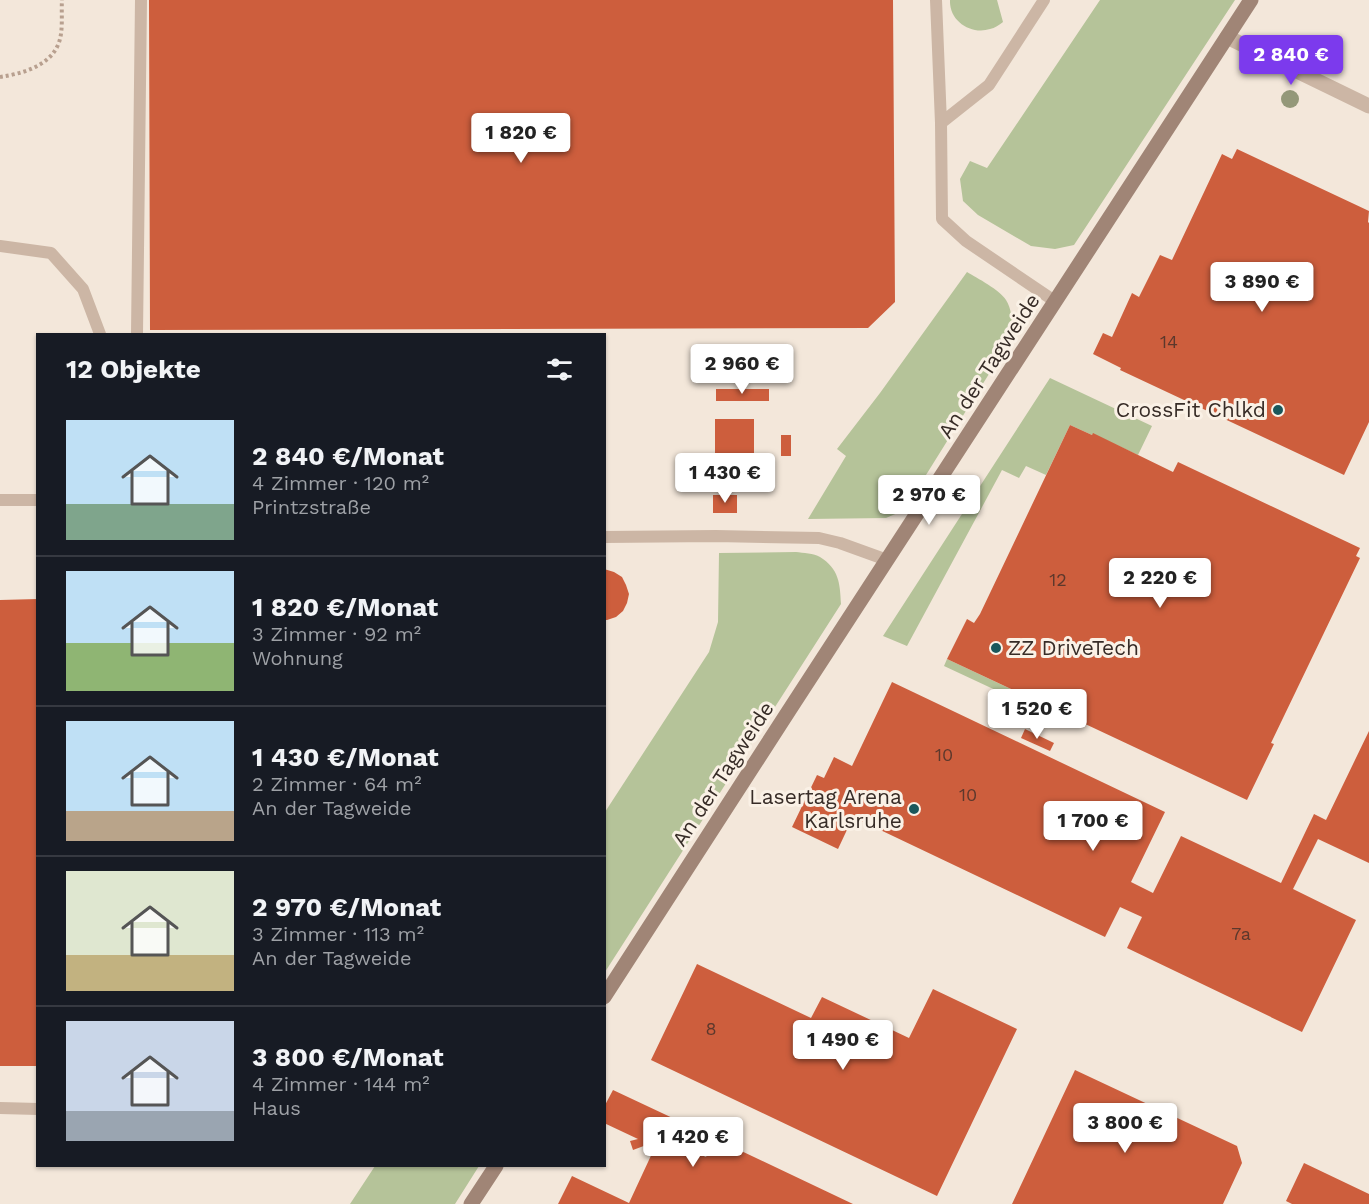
<!DOCTYPE html>
<html lang="de">
<meta charset="utf-8">
<style>
body{margin:0;font-family:"Work Sans",sans-serif;background:#242831;color:#f1f3f6;height:100vh;display:flex;flex-direction:column;font-size:22px;white-space:nowrap}
*{box-sizing:border-box;margin:0}
p{font-size:20px;color:#9ea1a6}
.icon{flex:none;width:33px;height:33px;fill:none;stroke:currentColor;stroke-width:2;stroke-linecap:round;stroke-linejoin:round}
.map{position:relative;flex:1;overflow:hidden}
.panel{position:absolute;left:36px;top:333px;width:570px;height:834px;display:flex;flex-direction:column;background:#171b24;border-radius:0px;box-shadow:0 2px 4px #0004}
.panel>*{flex:none}
.price{position:absolute;translate:-50% -51px;padding:0 14px;border-radius:6px;background:#fff;color:#222;font-size:20px;line-height:39px;filter:drop-shadow(0 2px 3px #0008)}
.price::after{content:'';position:absolute;left:50%;top:36px;width:18px;height:14px;margin-left:-9px;background:inherit;clip-path:polygon(0 0,100% 0,50% 100%)}
.price.on{background:#7c3aed;color:#fff}
ul{padding:0;list-style:none}
li{display:flex;align-items:center;gap:18px;height:150px;padding:0 30px}
li+li{border-top:2px solid #363941}
li span{display:grid;place-items:center;flex:none;width:168px;height:120px;border-radius:0px;color:#555}
li>.icon{margin-inline-start:auto}
span .icon{width:72px;height:72px;fill:#fffc;stroke-width:1}
li b{font-size:26px}
h2{display:flex;justify-content:space-between;align-items:center;height:72px;padding:0 30px;font-size:26px}
.map>svg:first-child{display:block}
</style>
<div class="map">
<svg width="1369" height="1204" viewBox="0 0 1369 1204">
<rect width="100%" height="100%" fill="#f3e7da"/>
<!-- green -->
<path fill="#b5c399" d="M950 0H997L1003 22C999 25 995 28 990 29 971 35 949 21 950 0Z
M1100 0H1235L1074 245 1055 249 1031 246 978 215 963 201 960 179 970 161 987 168Z
M967 272C977 278 1000 290 1006 300 1013 311 1012 325 1012 337L921 483 900 512 886 518 808 519 846 456 837 449 880 393Z
M1050 378 1152 426 1138 455 1093 434 1092 435 1070 425 1046 475 1026 466 1019 478 1002 470 907 646 883 636Z
M796 552C803 553 814 553 820 557 839 569 840 583 841 604L605 972V812L709 652 718 622 719 553Z
M947 659 1013 690 1004 694 944 666Z
M375 1166H479L455 1204H350Z"/>
<!-- building -->
<path fill="#cd5e3d" d="M149 0H893L895 302 868 328 150 330Z
M1237 149 1369 211 1368 222 1369 223V422L1344 475 1120 370 1121 368 1093 354 1103 333 1112 337 1132 293 1139 297 1160 255 1172 260 1222 154 1232 159Z
M716 389H769V401H716Z
M715 419H754V454H715Z
M1070 425 1092 435 1093 433 1173 472 1178 462 1360 548 1356 556 1360 558 1271 743 1274 744 1247 800 947 659 967 619 974 623 980 614Z
M781 435H791V456H781Z
M713 495H737V513H713Z
M604 569 614 572 622 577 626 585 629 594 627 603 623 611 616 617 607 620H604Z
M38 599V1066H0V600Z
M892 682 1165 812 1131 882 1153 893 1181 836 1281 883 1314 814 1326 820 1369 731V863L1318 839 1293 889 1356 920 1302 1032 1127 948 1142 917 1120 907 1105 937 853 817 838 849 792 827 817 775 824 778 834 757 852 766Z
M1025 729 1054 743 1050 751 1021 738Z
M697 964 811 1018 822 997 909 1038 933 989 1017 1029 937 1196 651 1060Z
M1075 1070 1237 1146 1242 1163 1223 1204H1012Z
M613 1090 696 1129 687 1149 706 1157 716 1139 853 1204H558L572 1176 629 1203 655 1147 649 1144 633 1150 630 1141 638 1139 604 1123V1107Z
M1304 1163 1369 1194V1204H1292L1286 1201Z"/>
<g fill="none" stroke-linecap="round" stroke-linejoin="round">
<!-- path -->
<path stroke="#b8a08f" stroke-width="4" stroke-dasharray="3 3" stroke-linecap="butt" d="M0 77C20 74 47 67 57 47 64 34 61 15 62 0"/>
<!-- service -->
<path stroke="#ccb6a5" stroke-width="12" d="M936 0 941 123
M1044 0 989 85 941 123 942 219 966 241 1056 302
M0 246 51 253 83 289 100 334
M137 334 141 0
M0 500H38
M604 537 716 536 819 538 840 543 887 560
M0 1108 38 1109"/>
<!-- minor -->
<path stroke="#ccb6a5" stroke-width="15" d="M1227 37 1369 106"/>
<!-- secondary -->
<path stroke="#a08576" stroke-width="15" d="M604 997 790 709 1251 0
M471 1204 496 1166"/>
</g>
<!-- trees -->
<circle fill="#949879" cx="1290" cy="99" r="9"/>
<!-- markers -->
<g fill="#1a575b" stroke="#faf1e6" stroke-width="2">
<circle cx="1278" cy="410" r="6"/>
<circle cx="996" cy="648" r="6"/>
<circle cx="914" cy="809" r="6"/>
</g>
<g text-anchor="middle" stroke-width="6" stroke-linejoin="round" paint-order="stroke">
<!-- number labels -->
<g font-size="18" fill="#5c382c">
<text x="1169" y="348">14</text>
<text x="1058" y="586">12</text>
<text x="944" y="761">10</text>
<text x="968" y="801">10</text>
<text x="1241" y="940">7a</text>
<text x="711" y="1035">8</text>
</g>
<!-- street labels -->
<g font-size="21" fill="#372c27" stroke="#faf1e6">
<text transform="translate(989 366) rotate(-57)" y="7">An der Tagweide</text>
<text transform="translate(723 774) rotate(-57)" y="7">An der Tagweide</text>
</g>
<!-- poi labels -->
<g font-size="21" fill="#372c27" stroke="#faf1e6" text-anchor="end">
<text x="1266" y="417">CrossFit Chlkd</text>
<text x="1008" y="655" text-anchor="start">ZZ DriveTech</text>
<text x="902" y="804">Lasertag Arena<tspan x="902" dy="24">Karlsruhe</tspan></text>
</g>
</g>
</svg>
<b class="price on" style="left:1291px;top:86px">2 840 €</b>
<b class="price" style="left:521px;top:164px">1 820 €</b>
<b class="price" style="left:1262px;top:313px">3 890 €</b>
<b class="price" style="left:742px;top:395px">2 960 €</b>
<b class="price" style="left:725px;top:504px">1 430 €</b>
<b class="price" style="left:929px;top:526px">2 970 €</b>
<b class="price" style="left:1160px;top:609px">2 220 €</b>
<b class="price" style="left:1037px;top:740px">1 520 €</b>
<b class="price" style="left:1093px;top:852px">1 700 €</b>
<b class="price" style="left:843px;top:1071px">1 490 €</b>
<b class="price" style="left:1125px;top:1154px">3 800 €</b>
<b class="price" style="left:693px;top:1168px">1 420 €</b>
<section class="panel">
<h2>12 Objekte<svg class="icon" aria-label="filters" viewBox="0 0 24 24"><path d="M4 7h16M4 17h16"/><circle cx="9" cy="7" r="2"/><circle cx="15" cy="17" r="2"/></svg></h2>
<ul>
<li><span style="background:linear-gradient(#bfe0f5 70%,#7fa58c 0)"><svg class="icon" aria-label="home" viewBox="0 0 24 24"><path d="M3 11l9-7 9 7M6 9v11h12V9"/></svg></span><div><b>2 840 €/Monat</b><p>4 Zimmer · 120 m²</p><p>Printzstraße</p></div></li>
<li><span style="background:linear-gradient(#bfe0f5 60%,#8fb573 0)"><svg class="icon" aria-label="home" viewBox="0 0 24 24"><path d="M3 11l9-7 9 7M6 9v11h12V9"/></svg></span><div><b>1 820 €/Monat</b><p>3 Zimmer · 92 m²</p><p>Wohnung</p></div></li>
<li><span style="background:linear-gradient(#bfe0f5 75%,#b9a48a 0)"><svg class="icon" aria-label="home" viewBox="0 0 24 24"><path d="M3 11l9-7 9 7M6 9v11h12V9"/></svg></span><div><b>1 430 €/Monat</b><p>2 Zimmer · 64 m²</p><p>An der Tagweide</p></div></li>
<li><span style="background:linear-gradient(#dfe7d0 70%,#c2b280 0)"><svg class="icon" aria-label="home" viewBox="0 0 24 24"><path d="M3 11l9-7 9 7M6 9v11h12V9"/></svg></span><div><b>2 970 €/Monat</b><p>3 Zimmer · 113 m²</p><p>An der Tagweide</p></div></li>
<li><span style="background:linear-gradient(#c9d6e8 75%,#9aa5b1 0)"><svg class="icon" aria-label="home" viewBox="0 0 24 24"><path d="M3 11l9-7 9 7M6 9v11h12V9"/></svg></span><div><b>3 800 €/Monat</b><p>4 Zimmer · 144 m²</p><p>Haus</p></div></li>
</ul>
</section>
</div>
